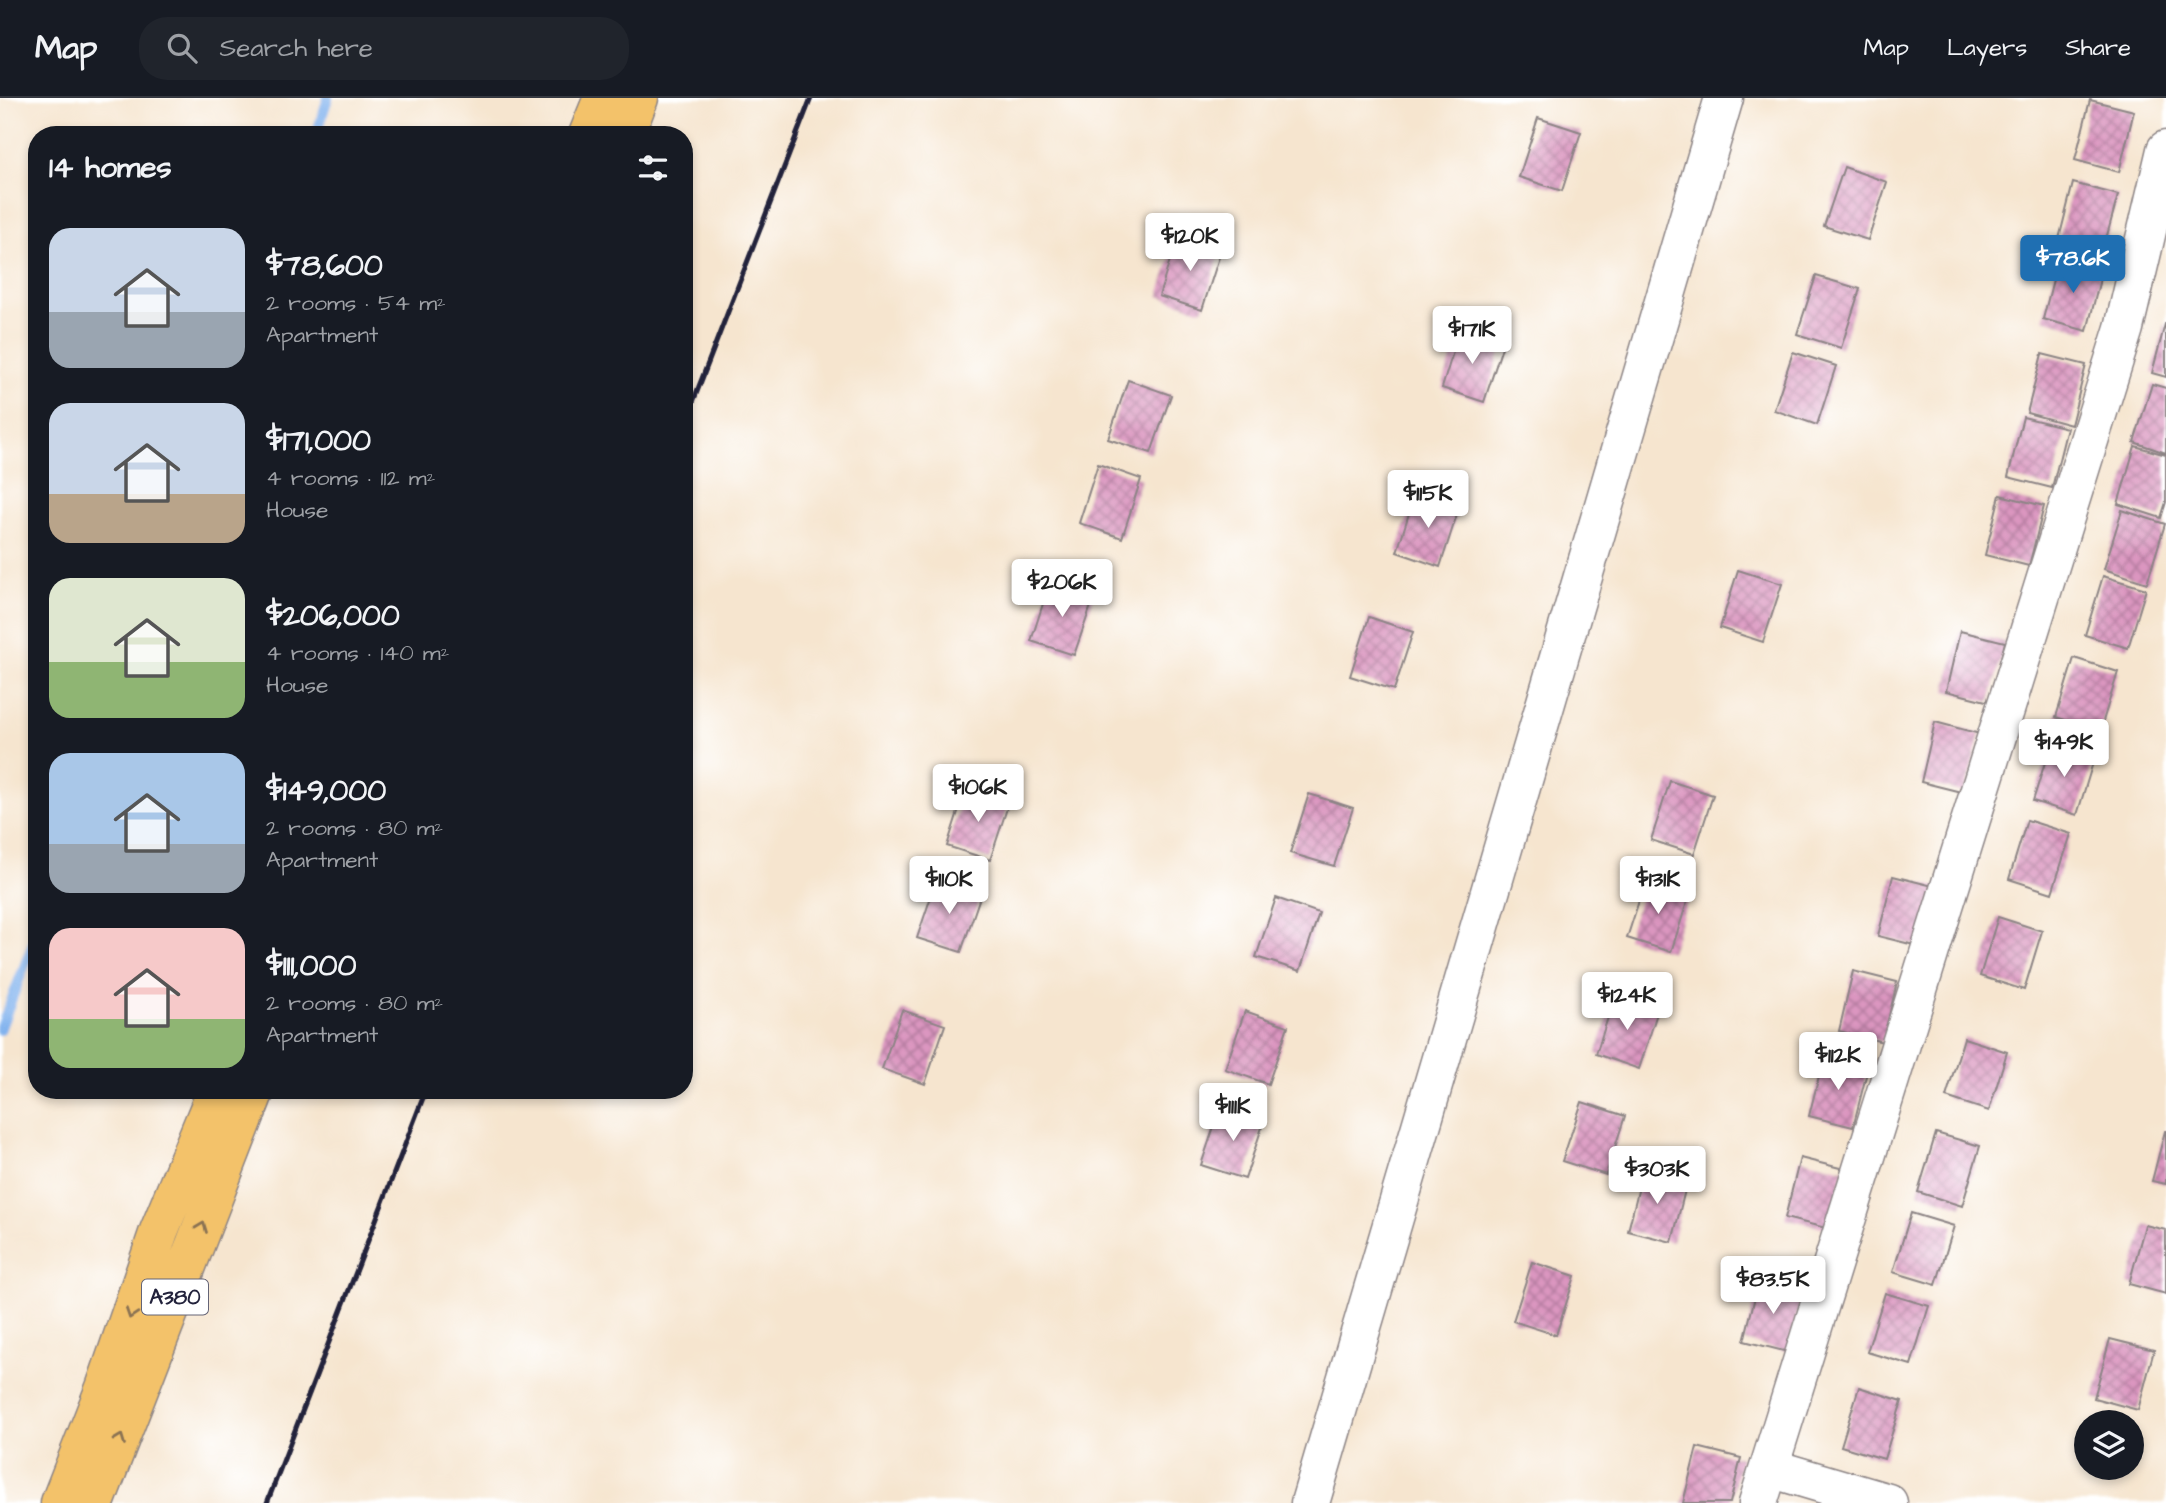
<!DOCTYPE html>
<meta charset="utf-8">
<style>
body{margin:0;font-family:"Architects Daughter",sans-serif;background:#20242c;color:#f1f3f6;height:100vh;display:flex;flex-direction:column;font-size:26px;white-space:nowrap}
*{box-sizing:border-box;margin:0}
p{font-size:23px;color:#9ea1a6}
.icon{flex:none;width:38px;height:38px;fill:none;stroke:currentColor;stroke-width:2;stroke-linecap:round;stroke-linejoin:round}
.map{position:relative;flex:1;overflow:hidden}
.panel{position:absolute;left:28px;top:28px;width:665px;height:973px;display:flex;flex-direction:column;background:#171b24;border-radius:28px;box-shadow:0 4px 10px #0003}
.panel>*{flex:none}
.tools{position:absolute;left:2074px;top:1312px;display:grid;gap:14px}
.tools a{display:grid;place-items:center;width:70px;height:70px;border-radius:50%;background:#171b24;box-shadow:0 4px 10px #0003;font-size:35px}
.price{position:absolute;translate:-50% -60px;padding:0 16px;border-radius:7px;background:#fff;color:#222;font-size:23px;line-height:46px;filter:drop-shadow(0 2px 4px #0008)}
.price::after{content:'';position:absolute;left:50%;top:42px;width:21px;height:16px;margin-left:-10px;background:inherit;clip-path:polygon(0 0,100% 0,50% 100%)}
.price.on{background:#1f6fb2;color:#fff}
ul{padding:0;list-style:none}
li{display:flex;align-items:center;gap:21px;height:175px;padding:0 21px}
li span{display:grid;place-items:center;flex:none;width:196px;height:140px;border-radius:21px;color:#555}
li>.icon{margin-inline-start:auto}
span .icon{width:84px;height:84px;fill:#fffc;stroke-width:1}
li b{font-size:30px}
h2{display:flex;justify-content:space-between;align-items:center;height:84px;padding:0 21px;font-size:30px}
header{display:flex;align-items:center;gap:42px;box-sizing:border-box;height:98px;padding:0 35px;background:#171b24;border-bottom:2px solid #363941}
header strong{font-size:33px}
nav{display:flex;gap:38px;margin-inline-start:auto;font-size:24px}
.search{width:490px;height:63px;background:#20242c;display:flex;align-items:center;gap:18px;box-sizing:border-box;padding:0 24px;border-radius:28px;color:#9ea1a6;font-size:26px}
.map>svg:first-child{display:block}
</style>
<header>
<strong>Map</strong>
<div class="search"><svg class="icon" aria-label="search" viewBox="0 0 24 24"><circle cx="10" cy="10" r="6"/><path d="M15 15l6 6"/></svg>Search here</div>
<nav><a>Map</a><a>Layers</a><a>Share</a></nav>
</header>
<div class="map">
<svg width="2166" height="1405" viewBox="0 0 2166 1405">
<defs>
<pattern id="building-cross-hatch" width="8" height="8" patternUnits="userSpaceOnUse" patternTransform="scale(1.75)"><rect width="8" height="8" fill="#db96c0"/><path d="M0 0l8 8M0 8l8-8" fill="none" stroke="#b17a9d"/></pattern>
</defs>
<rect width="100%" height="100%" fill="#fff"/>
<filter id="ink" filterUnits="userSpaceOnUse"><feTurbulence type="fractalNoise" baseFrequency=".0143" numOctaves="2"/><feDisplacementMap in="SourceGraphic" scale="14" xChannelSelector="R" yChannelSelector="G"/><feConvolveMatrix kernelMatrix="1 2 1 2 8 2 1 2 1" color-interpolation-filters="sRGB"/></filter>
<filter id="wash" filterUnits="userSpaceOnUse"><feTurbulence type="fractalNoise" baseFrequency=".00686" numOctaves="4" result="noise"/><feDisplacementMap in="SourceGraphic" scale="28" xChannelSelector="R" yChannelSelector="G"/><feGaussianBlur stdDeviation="1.57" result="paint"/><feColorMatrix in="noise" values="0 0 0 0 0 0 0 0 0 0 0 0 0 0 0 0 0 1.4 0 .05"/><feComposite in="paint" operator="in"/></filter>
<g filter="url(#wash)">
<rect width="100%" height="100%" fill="#f6e5cf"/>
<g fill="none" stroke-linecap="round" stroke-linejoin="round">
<!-- stream -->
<path stroke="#82b3ee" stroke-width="10" d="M316 37 328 0
M0 932 37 835"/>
</g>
<g id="blocks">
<!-- building -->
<path fill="url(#building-cross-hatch)" d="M2090 2 2134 13 2119 74 2075 62Z
M1538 20 1581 34 1562 93 1519 79Z
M1844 69 1887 84 1868 142 1824 128Z
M2073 85 2118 97 2102 156 2058 145Z
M1177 139 1221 153 1202 212 1159 198Z
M2058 162 2102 173 2087 233 2043 221Z
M1816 178 1860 191 1841 250 1797 236Z
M2165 226H2166V279L2152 275Z
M1460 231 1503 246 1484 304 1442 290Z
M1793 254 1836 268 1817 327 1774 312Z
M2042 256 2086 267 2071 327 2027 315Z
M1128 282 1171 297 1151 355 1108 341Z
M2152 286 2166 290V355L2134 344Z
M2023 319 2067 330 2052 390 2008 379Z
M2135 348 2166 357V404L2161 420 2118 406Z
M1098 366 1141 381 1122 440 1079 425Z
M1415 396 1459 410 1440 469 1397 454Z
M2000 397 2044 408 2029 468 1985 457Z
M2122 412 2165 426 2147 485 2104 471Z
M1738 472 1782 486 1763 544 1720 530Z
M2103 478 2146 491 2128 550 2085 537Z
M1050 484 1094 499 1074 557 1031 543Z
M1369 519 1413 534 1394 592 1350 578Z
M1960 533 2005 544 1990 604 1946 593Z
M2074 560 2118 574 2100 633 2056 619Z
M1935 624 1980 636 1965 695 1921 684Z
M2051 645 2095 658 2077 717 2033 703Z
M1670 683 1713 697 1694 756 1651 742Z
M966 689 1009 704 990 762 947 748Z
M1309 696 1353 710 1334 768 1290 755Z
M2027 722 2071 736 2052 795 2009 781Z
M1893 778 1937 789 1922 849 1878 838Z
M937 781 981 796 961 854 917 840Z
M1646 781 1690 795 1671 854 1627 840Z
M1276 800 1319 815 1300 873 1256 859Z
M1998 819 2042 833 2024 892 1980 878Z
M1853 873 1897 884 1883 944 1839 933Z
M1615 898 1658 912 1639 971 1596 956Z
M902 912 945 927 925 986 882 971Z
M1245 913 1288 928 1268 986 1225 971Z
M1964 940 2007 954 1989 1013 1946 999Z
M1824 958 1868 970 1853 1029 1809 1018Z
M1582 1004 1625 1018 1606 1077 1562 1063Z
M1221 1008 1264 1023 1245 1081 1201 1067Z
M2165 1033H2166V1086L2152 1083Z
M1936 1035 1980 1048 1962 1108 1918 1094Z
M1800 1060 1844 1071 1830 1131 1785 1120Z
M1643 1073 1687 1084 1672 1144 1628 1133Z
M1911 1115 1954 1128 1936 1187 1893 1174Z
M2145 1127 2166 1132V1196L2129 1186Z
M1532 1164 1575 1178 1556 1237 1513 1223Z
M1759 1183 1803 1194 1788 1254 1744 1243Z
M1885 1195 1929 1208 1911 1267 1867 1254Z
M2110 1241 2154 1252 2138 1312 2094 1300Z
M1859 1289 1902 1303 1884 1361 1841 1348Z
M1697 1349 1741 1360 1730 1405H1683Z"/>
</g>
</g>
<g filter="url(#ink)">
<use href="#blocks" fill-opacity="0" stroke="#8c8485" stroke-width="2"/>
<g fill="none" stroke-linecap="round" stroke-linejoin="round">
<!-- minor casing -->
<g stroke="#8c8485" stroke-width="41">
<path id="minor" d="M1770 1370 1888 1405
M1310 1405 1724 0
M1758 1405 2124 230 2166 52"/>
</g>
<!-- highway casing -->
<g stroke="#8c8485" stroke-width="41">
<path id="highway" d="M588 37 603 0
M625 37 639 0
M60 1405 105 1290 159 1133 217 992
M95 1405 255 992"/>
</g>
<!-- minor -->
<use href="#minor" stroke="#fff" stroke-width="38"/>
<!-- highway -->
<use href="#highway" stroke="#f3c26a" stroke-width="38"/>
<!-- rail -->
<path stroke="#22223b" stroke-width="5" d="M684 327 811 0
M267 1405 426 992"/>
</g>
<!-- one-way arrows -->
<defs><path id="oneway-chevron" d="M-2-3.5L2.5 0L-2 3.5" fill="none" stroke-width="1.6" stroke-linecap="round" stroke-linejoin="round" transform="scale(1.75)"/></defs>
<g stroke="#8a7252">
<use href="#oneway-chevron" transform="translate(202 1129) rotate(-69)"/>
<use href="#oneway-chevron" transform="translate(131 1216) rotate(109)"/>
<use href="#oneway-chevron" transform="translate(120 1341) rotate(-69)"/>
</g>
</g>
<g text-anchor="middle" stroke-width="6" stroke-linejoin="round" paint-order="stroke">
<!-- shield labels -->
<rect fill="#fff" stroke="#646476" stroke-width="2" x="142" y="1181.5" width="66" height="35" rx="5"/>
<g font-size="21" font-weight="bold" fill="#22223b">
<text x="175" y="1206">A380</text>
</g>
</g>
</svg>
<div class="tools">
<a><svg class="icon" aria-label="layers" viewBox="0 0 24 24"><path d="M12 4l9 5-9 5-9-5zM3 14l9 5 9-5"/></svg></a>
</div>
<b class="price" style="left:1190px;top:175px">$120K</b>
<b class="price on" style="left:2073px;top:197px">$78.6K</b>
<b class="price" style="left:1472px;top:268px">$171K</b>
<b class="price" style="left:1428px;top:432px">$115K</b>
<b class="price" style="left:1062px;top:521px">$206K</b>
<b class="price" style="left:2064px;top:681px">$149K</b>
<b class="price" style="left:978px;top:726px">$106K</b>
<b class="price" style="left:949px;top:818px">$110K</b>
<b class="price" style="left:1658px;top:818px">$131K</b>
<b class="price" style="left:1627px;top:934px">$124K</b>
<b class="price" style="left:1838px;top:994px">$112K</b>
<b class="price" style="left:1233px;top:1045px">$111K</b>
<b class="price" style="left:1657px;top:1108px">$303K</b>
<b class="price" style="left:1773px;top:1218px">$83.5K</b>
<section class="panel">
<h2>14 homes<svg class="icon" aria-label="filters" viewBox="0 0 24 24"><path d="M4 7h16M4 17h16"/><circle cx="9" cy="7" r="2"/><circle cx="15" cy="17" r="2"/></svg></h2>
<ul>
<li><span style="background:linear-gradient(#c9d6e8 60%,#9aa5b1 0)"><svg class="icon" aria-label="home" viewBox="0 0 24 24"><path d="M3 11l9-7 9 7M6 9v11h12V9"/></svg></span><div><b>$78,600</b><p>2 rooms · 54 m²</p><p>Apartment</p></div></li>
<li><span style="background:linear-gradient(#c9d6e8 65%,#b9a48a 0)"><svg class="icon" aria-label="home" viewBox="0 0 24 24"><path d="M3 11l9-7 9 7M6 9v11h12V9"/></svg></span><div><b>$171,000</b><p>4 rooms · 112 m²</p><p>House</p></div></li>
<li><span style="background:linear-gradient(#dfe7d0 60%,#8fb573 0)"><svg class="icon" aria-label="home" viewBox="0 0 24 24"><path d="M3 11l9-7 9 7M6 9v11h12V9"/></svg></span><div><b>$206,000</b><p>4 rooms · 140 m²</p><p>House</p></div></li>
<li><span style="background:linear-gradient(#a9c7e8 65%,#9aa5b1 0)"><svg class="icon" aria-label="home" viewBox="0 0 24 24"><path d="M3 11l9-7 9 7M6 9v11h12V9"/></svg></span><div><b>$149,000</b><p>2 rooms · 80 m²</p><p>Apartment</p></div></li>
<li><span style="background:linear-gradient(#f6c9c9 65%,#8fb573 0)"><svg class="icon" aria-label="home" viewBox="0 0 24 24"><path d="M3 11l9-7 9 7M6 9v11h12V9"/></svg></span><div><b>$111,000</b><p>2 rooms · 80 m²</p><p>Apartment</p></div></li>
</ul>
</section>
</div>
